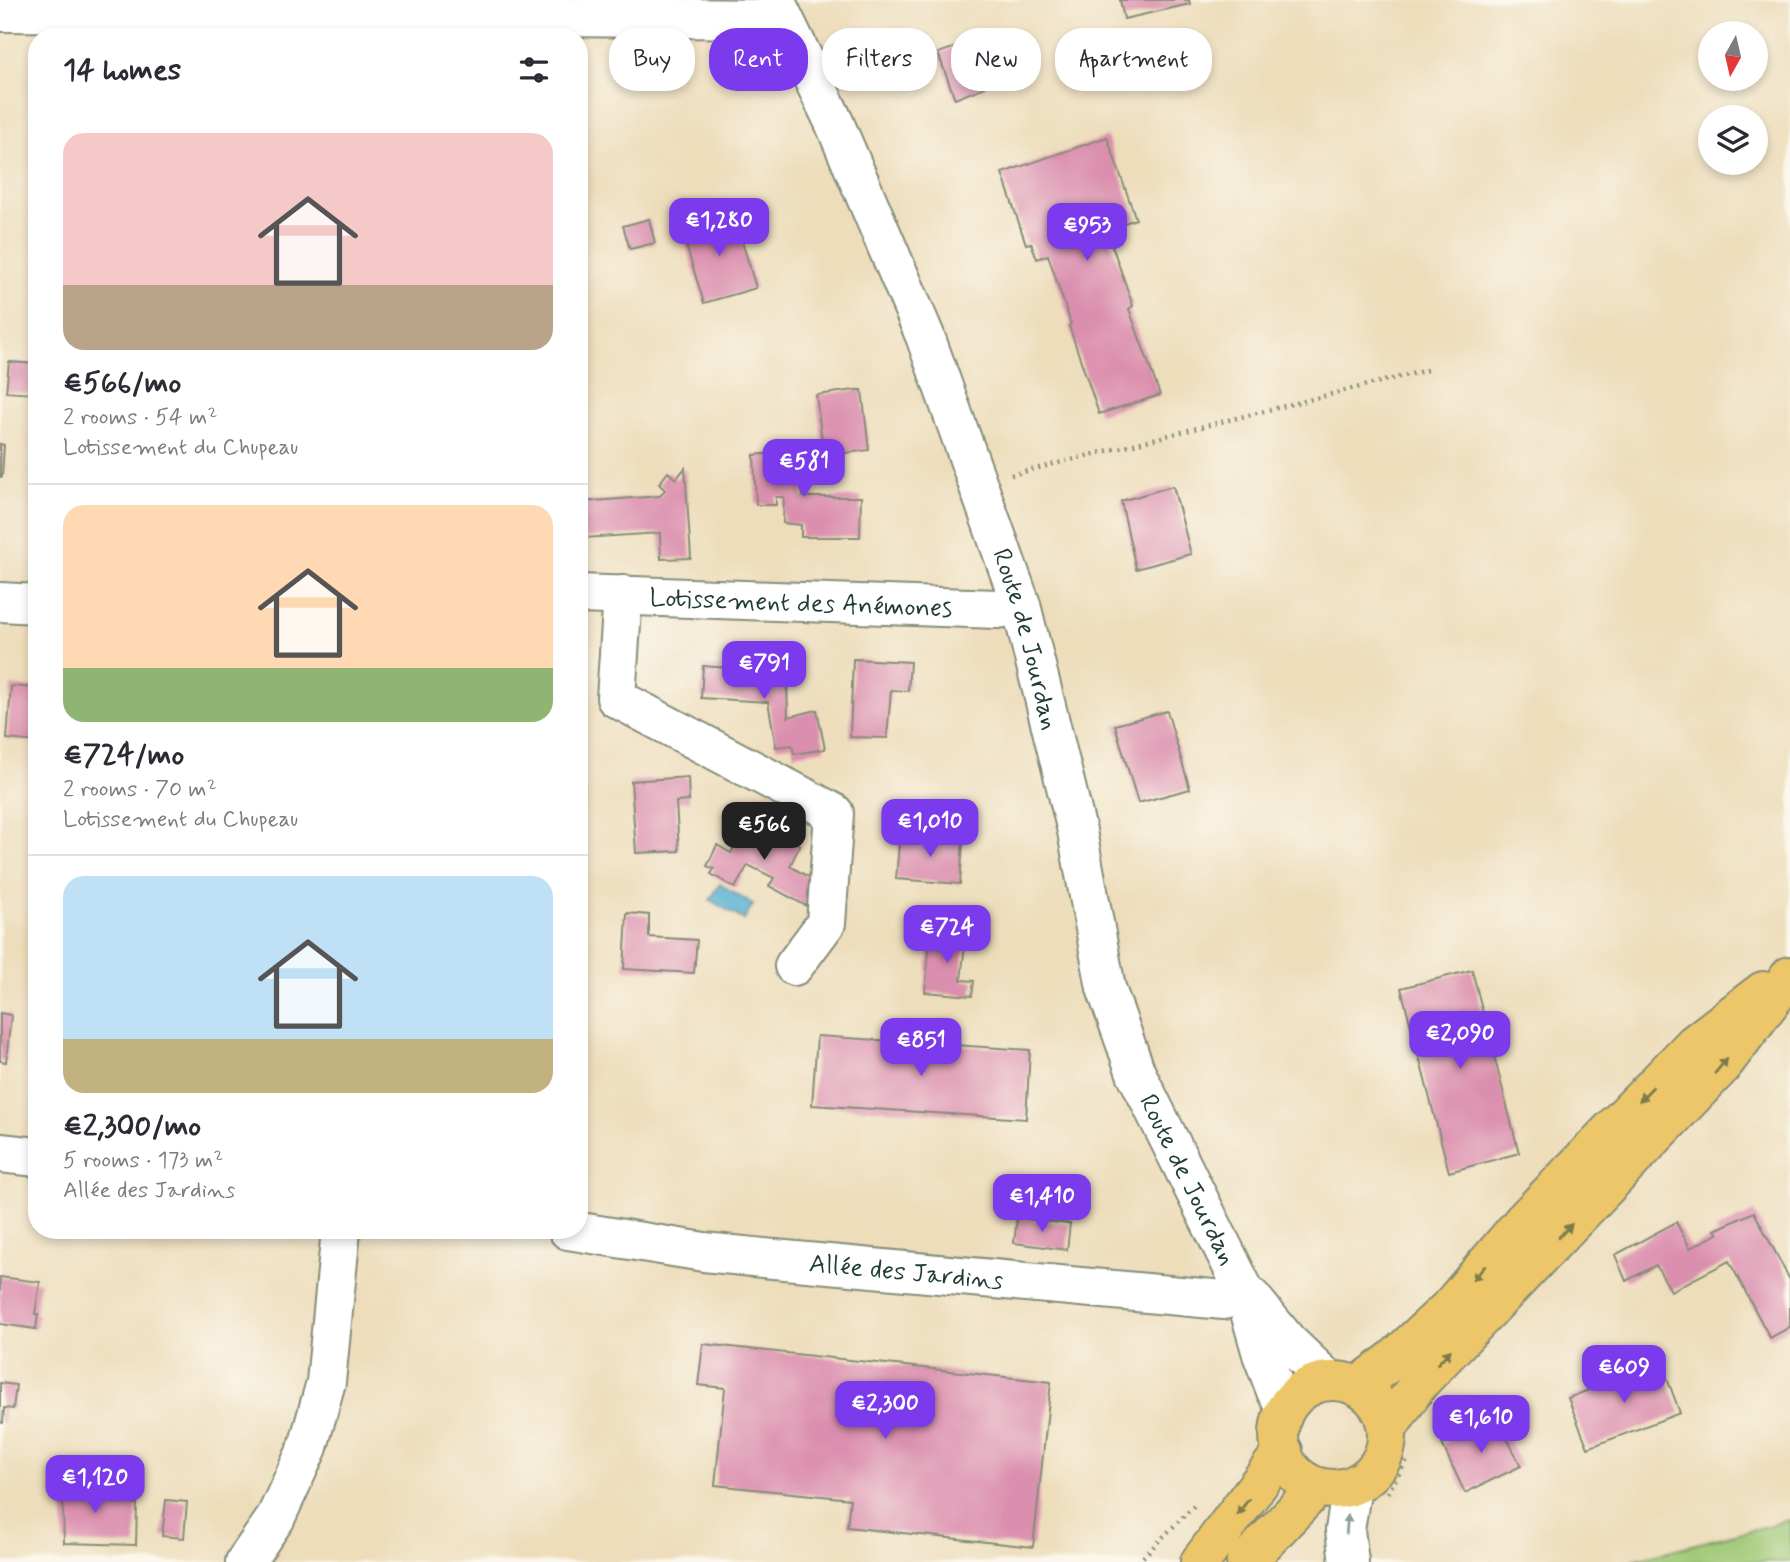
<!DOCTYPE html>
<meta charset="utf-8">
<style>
body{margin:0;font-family:Mynerve,sans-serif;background:#f2f2f3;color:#2b2b33;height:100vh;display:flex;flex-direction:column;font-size:26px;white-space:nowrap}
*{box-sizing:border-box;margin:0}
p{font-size:23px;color:#7c7c81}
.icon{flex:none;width:38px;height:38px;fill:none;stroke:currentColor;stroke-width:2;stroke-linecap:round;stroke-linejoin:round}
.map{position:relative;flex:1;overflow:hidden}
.side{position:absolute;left:28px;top:28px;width:560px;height:1211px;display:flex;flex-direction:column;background:#fff;border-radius:28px;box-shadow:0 4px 10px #0003}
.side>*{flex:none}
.banner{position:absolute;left:609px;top:28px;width:665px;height:63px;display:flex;gap:14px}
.needle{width:46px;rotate:188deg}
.controls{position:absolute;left:1698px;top:21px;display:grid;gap:14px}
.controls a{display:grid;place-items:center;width:70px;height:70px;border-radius:50%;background:#fff;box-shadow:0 4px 10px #0003;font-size:35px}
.price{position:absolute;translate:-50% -60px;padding:0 16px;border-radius:14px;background:#7c3aed;color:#fff;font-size:23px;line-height:46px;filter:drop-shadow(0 2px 4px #0008)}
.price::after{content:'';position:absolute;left:50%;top:42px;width:21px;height:16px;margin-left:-10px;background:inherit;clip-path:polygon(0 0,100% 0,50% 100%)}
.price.selected{background:#222;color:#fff}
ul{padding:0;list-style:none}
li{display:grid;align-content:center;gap:14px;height:371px;padding:0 35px}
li+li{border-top:2px solid #e1e1e2}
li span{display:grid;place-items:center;height:217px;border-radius:21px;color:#555}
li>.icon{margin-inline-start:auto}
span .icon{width:126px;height:126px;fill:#fffc;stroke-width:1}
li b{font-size:30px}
h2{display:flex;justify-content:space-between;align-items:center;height:84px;padding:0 35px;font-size:30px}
.pill{padding:0 24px;border-radius:28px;background:#fff;box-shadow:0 4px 10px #0003;font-size:24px;line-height:63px}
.pill.selected{background:#7c3aed;color:#fff}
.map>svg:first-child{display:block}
</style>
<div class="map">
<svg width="1790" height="1562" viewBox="0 0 1790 1562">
<rect width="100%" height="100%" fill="#fbf7ec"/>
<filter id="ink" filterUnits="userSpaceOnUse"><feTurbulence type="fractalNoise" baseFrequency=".0143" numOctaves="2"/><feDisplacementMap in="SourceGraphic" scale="14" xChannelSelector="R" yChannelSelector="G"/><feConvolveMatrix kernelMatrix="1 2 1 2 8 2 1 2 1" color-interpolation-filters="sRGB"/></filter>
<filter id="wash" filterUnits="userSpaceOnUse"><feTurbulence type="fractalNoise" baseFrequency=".00686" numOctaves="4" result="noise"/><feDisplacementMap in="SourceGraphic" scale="28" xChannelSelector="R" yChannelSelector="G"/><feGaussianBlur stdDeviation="1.57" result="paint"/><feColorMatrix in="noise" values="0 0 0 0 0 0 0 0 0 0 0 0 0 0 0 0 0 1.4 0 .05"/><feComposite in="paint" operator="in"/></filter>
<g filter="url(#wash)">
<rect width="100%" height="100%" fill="#edddbb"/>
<!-- green -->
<path fill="#9dc773" stroke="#5e8254" stroke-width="2" d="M1790 1520V1562H1625Z"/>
<!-- water -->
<path fill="#52afd0" stroke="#387682" stroke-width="2" d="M720 884 753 905 744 920 710 900Z"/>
<g id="blocks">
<!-- building -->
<path fill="#db8fae" d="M1120 0H1189L1190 4 1124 19Z
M971 42 985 87 955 99 938 53Z
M1107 137 1136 219 1118 225 1119 230 1108 234 1133 306 1129 309 1160 395 1099 414 1069 326 1071 324 1048 255 1037 259 1031 243 1026 244 1002 173Z
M734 214 756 288 704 303 681 229Z
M649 219 655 243 630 249 623 226Z
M9 362 37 364V394L6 392Z
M855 390H862L869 450 824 456 816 395Z
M0 444 4 445 2 477H0Z
M784 452H800L803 497H861L860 537H801V525L783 523 784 497H776V505H756L754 455Z
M685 468 691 558 661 559 660 533 583 538 580 502 660 496 665 490 659 484 668 472 676 479Z
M1173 486 1191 554 1136 569 1121 501Z
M731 658 772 659 770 684 787 685 788 717 817 710 825 749 794 754 792 745 776 747 768 702 701 698 703 666 730 668Z
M853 659 910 662 908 691 891 690 887 738 850 737Z
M11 686 37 688V742L7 739Z
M1167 711 1190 789 1138 803 1115 725Z
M688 777 689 801 676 802 679 851 636 853 631 781Z
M579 785H585L583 821H579Z
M750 817 800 845 790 866 819 883 806 906 769 886 774 878 748 865 735 888 711 874 714 869 707 866 717 845 731 853Z
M900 833 963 840 960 884 896 879Z
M627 913 649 915V937L697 940 694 973 624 969Z
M931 932 966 935 961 980 974 981 972 996 925 992Z
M1472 970 1519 1153 1449 1172 1401 988Z
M0 1013 11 1015 6 1062 0 1061Z
M817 1036 1030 1050 1026 1119 812 1105Z
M1754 1212 1790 1280V1327L1770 1338 1729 1261 1671 1291 1656 1265 1626 1281 1615 1255 1676 1222 1690 1248 1718 1234 1715 1230Z
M1017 1218 1070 1224 1067 1250 1014 1243Z
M0 1277 40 1282 35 1314H38L36 1329 0 1324Z
M703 1344 1051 1382 1033 1547 847 1527 850 1499 715 1485 725 1388 698 1385Z
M1661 1362 1680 1413 1588 1448 1568 1398Z
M0 1383 16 1385 13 1409 4 1408 3 1423 0 1422Z
M1497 1418 1521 1466 1465 1493 1442 1444Z
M62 1474 95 1475V1502L137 1504 136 1545 64 1543Z
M166 1500 187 1502 184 1538 162 1536Z"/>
</g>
</g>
<g filter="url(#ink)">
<use href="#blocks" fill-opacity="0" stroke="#868d78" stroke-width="2"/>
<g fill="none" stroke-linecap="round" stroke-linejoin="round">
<!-- minor casing -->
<g stroke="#868d78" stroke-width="42">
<g id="minor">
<path id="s1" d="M775 0 834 122 925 336 1021 605 1077 831 1106 988 1136 1073 1243 1288 1262 1354 1276 1391 1286 1408"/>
<path d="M0 12 784 19"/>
<path id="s2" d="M579 594 997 609 1021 605"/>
<path d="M623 595 616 698 834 813 826 923 794 966"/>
<path d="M0 602 37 604"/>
<path d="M0 1153 37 1157"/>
<path id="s3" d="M568 1230 704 1252 763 1258 1224 1300 1243 1288"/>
<path d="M1251 1297 1288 1342 1329 1381"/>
<path d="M245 1562 275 1519 308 1447 326 1382 341 1230"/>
<path d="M1349 1562 1345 1530 1352 1486"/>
</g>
</g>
<!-- major casing -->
<g stroke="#868d78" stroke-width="42">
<path id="major" d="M1279 1435a54 54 0 1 1 108 0a54 54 0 1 1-108 0Z
M1357 1387 1395 1358 1449 1308 1523 1221 1694 1044 1763 991
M1387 1429 1419 1383 1721 1067 1790 976
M1200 1562 1283 1451
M1246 1562 1317 1487"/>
</g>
<!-- path -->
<path stroke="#868d78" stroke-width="4.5" stroke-dasharray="2 5" stroke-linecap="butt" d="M1011 475 1431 369
M1388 1493 1408 1458
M1138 1562 1194 1506"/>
<!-- minor -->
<use href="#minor" stroke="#fff" stroke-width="38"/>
<!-- major -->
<use href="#major" stroke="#ecc669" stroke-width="38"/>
</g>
<!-- one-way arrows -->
<defs><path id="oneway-solid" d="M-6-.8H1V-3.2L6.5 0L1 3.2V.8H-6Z" transform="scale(1.75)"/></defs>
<g fill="#7b7b4c">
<use href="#oneway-solid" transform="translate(1721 1066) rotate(-50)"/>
<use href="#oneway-solid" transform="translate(1646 1094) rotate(134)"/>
<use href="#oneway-solid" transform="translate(1565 1231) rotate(-46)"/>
<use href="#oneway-solid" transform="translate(1479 1273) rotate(131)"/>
<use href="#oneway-solid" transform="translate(1444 1357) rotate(-46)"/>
<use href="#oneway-solid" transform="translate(1243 1507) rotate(126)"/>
</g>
<use fill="#8f9e9a" href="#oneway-solid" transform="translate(1347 1524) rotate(-86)"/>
</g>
<g text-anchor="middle" stroke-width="5" stroke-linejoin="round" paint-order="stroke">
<!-- street labels -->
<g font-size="26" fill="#1f3d34" stroke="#fbf7ec">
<text dy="9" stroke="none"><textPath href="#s2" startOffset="222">Lotissement des Anémones</textPath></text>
<text dy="9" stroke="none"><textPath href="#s1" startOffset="688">Route de Jourdan</textPath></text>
<text dy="9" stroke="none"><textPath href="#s1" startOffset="1255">Route de Jourdan</textPath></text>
<text dy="9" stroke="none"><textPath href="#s3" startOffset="341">Allée des Jardins</textPath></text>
</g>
</g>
</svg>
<div class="controls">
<a><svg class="needle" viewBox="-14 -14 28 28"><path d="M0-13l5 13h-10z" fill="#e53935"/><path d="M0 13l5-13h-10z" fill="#7c7c81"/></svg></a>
<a><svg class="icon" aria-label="layers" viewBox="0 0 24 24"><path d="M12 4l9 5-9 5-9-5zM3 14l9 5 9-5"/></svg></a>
</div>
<b class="price" style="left:719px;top:258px">€1,280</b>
<b class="price" style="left:1087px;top:263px">€953</b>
<b class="price" style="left:804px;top:499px">€581</b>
<b class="price" style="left:764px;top:701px">€791</b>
<b class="price" style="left:930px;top:859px">€1,010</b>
<b class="price selected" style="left:764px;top:862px">€566</b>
<b class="price" style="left:947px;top:965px">€724</b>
<b class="price" style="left:1460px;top:1071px">€2,090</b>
<b class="price" style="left:921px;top:1078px">€851</b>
<b class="price" style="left:1042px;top:1234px">€1,410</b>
<b class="price" style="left:1624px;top:1405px">€609</b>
<b class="price" style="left:885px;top:1441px">€2,300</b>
<b class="price" style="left:1481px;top:1455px">€1,610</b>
<b class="price" style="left:95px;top:1515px">€1,120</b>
<div class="banner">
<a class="pill">Buy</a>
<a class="pill selected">Rent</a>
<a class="pill">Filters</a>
<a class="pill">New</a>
<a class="pill">Apartment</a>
</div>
<section class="side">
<h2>14 homes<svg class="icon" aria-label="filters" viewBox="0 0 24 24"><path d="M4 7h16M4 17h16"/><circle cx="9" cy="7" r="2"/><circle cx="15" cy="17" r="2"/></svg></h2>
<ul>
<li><span style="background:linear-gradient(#f6c9c9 70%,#b9a48a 0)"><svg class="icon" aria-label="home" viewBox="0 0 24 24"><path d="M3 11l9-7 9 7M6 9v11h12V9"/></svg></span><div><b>€566/mo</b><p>2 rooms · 54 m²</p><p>Lotissement du Chupeau</p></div></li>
<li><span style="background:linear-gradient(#ffd9b3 75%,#8fb573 0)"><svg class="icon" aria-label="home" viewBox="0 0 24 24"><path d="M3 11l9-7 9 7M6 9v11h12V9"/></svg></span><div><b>€724/mo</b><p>2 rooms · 70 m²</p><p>Lotissement du Chupeau</p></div></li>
<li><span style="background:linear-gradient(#bfe0f5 75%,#c2b280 0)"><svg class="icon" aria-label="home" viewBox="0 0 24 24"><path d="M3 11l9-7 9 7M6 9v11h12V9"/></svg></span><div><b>€2,300/mo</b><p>5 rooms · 173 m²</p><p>Allée des Jardins</p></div></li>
</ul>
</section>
</div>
